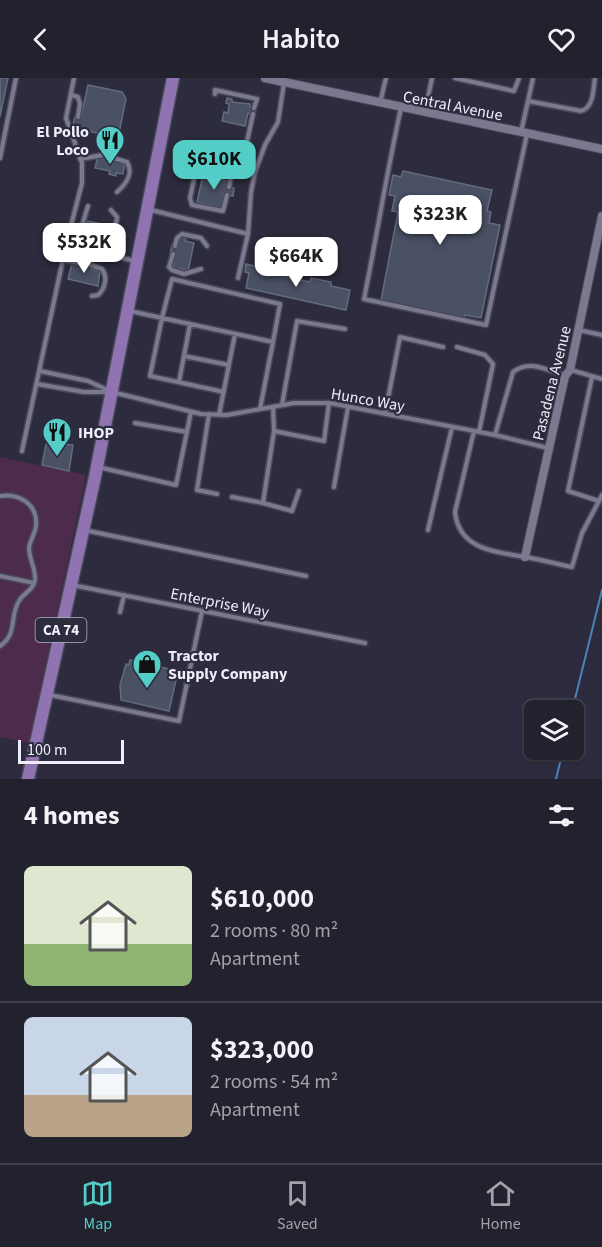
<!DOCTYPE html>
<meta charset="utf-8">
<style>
body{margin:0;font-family:"Source Sans 3",sans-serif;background:#2a2936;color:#f1f3f6;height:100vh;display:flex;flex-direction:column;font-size:22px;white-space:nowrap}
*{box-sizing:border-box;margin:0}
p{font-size:20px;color:#a2a3aa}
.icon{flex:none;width:33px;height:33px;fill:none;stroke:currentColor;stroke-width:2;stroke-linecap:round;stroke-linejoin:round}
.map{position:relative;height:701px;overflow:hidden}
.details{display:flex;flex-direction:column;background:#22212e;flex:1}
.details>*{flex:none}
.tools{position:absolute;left:524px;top:622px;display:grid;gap:12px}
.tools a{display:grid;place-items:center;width:60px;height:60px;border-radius:9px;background:#22212e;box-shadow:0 2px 4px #0004,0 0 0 2px #3f3e4a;font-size:30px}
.scale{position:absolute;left:18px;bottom:15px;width:106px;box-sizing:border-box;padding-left:6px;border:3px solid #eeedfa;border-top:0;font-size:16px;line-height:21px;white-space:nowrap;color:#eeedfa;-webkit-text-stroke:4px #2d2c3e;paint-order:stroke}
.price{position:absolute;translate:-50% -51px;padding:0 14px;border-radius:12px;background:#fff;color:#222;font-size:20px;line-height:39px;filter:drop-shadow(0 2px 3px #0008)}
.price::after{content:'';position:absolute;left:50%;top:36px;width:18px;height:14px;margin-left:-9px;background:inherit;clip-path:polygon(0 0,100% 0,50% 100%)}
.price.on{background:#54cdc7;color:#111}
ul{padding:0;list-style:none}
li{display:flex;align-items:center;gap:18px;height:150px;padding:0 24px}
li+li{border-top:2px solid #3f3e4a}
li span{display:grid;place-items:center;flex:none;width:168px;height:120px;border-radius:9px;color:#555}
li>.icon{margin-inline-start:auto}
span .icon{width:72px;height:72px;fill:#fffc;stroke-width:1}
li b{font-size:26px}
h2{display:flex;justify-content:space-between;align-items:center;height:72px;padding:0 24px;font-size:26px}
header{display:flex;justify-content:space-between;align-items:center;height:78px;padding:0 24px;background:#22212e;font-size:27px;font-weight:600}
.tabs{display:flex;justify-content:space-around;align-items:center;height:84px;border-top:2px solid #3f3e4a;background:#22212e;font-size:16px;color:#a2a3aa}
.tabs a{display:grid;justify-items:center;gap:3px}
.tabs .on{color:#54cdc7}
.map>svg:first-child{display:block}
</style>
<header><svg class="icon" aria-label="back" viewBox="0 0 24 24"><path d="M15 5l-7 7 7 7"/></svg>Habito<svg class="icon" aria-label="heart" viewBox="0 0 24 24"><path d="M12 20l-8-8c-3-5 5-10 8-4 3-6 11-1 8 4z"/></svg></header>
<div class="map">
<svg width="602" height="701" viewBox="0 0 602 701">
<rect width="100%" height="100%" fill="#2d2c3e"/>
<!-- green -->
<path fill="#4c2b4c" d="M0 379 86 397 29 665 0 659Z"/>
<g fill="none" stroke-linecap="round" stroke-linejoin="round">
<!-- stream -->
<path stroke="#4c83b7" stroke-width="2" d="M572 633 602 512
M556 701 563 672"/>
</g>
<!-- building -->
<path fill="#4a5165" stroke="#636b7f" stroke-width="1.5" d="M0 0H8L0 39Z
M88 7 122 14 126 21 118 60 79 51V49L73 47 75 38 81 39Z
M227 20 232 21V24L250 26V29L256 31 255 36 248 35 245 48 222 43 224 34 228 35 229 26 226 25Z
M98 78 125 84 123 96 116 95V98L109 96 110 93 95 90Z
M403 93 492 112 487 133 491 134 489 145 500 147 481 240 465 237 464 240 381 222 398 134 392 133 395 118 389 117 393 97 401 99Z
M203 97 227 103 226 108 234 110 233 118 224 116 221 130 197 124Z
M87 143 112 148 110 159 107 161 100 160 98 166 92 164 93 159 84 157Z
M180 158 186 160 185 163 194 165 188 193 173 190 175 177 170 176 172 167 178 169Z
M85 182 92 184 91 191 100 193 98 208 68 201 72 185 84 187Z
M246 186 288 195 287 199 310 204 311 200 331 204V208L350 212 346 232 246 210 249 195 245 194Z
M50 365 73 367 69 393 42 387 46 366Z
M130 582 178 593 169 633 121 622 120 607 126 586 129 587Z"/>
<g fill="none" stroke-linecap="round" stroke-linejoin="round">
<!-- service casing -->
<g stroke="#494858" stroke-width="7">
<path id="service" d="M455 0 514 13 519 0
M215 16V12L257 21 254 30
M72 17 78 19 80 26 78 39
M528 23 533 0
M380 25 386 0
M401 30C387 93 377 157 364 221L486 247 527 56
M425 34 432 0
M521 54 528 23 581 33C594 29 593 12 595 0
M74 59 76 48
M246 68 253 36
M0 80 16 0
M80 81 103 77 127 84C134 96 126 106 117 114
M198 82 190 120 192 127 223 133 227 117
M229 109 233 89
M88 128 80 154 82 159 92 162
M151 132 248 156
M99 163 108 164 114 160 117 139 111 132
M66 167 135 183
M175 168 177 160 182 156 201 160 207 168
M173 176 169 189 172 192 184 196 201 191
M63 182 84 186
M91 187 102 191C108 199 105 211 98 217L92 218
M238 200 248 156 251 114 255 94 265 67 278 44 284 5
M130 233 273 264 260 331
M579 252 602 257
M457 269 485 277 493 286 479 354
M184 278 229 287
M571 292 602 301
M40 293 88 303 112 314 201 336 227 337 294 325H330L495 357 548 370
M592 299 568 413 599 423 602 417
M179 304 190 246
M37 306 84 314H111
M224 314 150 298 162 240 172 201 280 226 273 264
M282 327 297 243 345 251
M273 329 274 353 263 425 292 433 299 413
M209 336 197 412 217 416
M385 336 400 259 443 269
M219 337 235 256
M135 345 187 354
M274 353 324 363 329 325
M474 353 455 434C459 472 496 474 526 479 542 482 557 486 572 489L582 455 599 423
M495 357 513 294C529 281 548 292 565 298
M22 373 66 167 82 105V85L66 40 74 0
M98 389 176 407 191 334
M334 409 348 329
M0 418C19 415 38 426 36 448 35 456 30 462 29 470 29 481 36 491 35 502 33 513 24 514 19 523 9 539 18 556 0 568
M232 419 263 425
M84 452 306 498
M428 452 452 349
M0 498 34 505
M72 507 365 565
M120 534 124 517
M50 617 179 643 202 533"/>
</g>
<!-- minor casing -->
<g stroke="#494858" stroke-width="10">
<path id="minor" d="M265 0 602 71
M525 479 565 298 570 292 602 138"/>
</g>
<!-- primary casing -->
<g stroke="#494858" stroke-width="15">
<path id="primary" d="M28 701 95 399 173 0"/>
</g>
<!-- service -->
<use href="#service" stroke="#7a798f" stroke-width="4"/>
<!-- minor -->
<use href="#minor" stroke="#7a798f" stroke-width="8"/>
<!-- primary -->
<use href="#primary" stroke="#9074b2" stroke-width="12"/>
</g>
<!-- icons -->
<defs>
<g id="restaurant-pin" transform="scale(1.5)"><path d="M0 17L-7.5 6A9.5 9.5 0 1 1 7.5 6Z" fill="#54cdc7" stroke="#2d2c3e"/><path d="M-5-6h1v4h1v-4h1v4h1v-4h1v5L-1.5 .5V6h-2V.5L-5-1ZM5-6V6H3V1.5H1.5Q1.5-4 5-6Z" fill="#111"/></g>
<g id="shop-pin" transform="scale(1.5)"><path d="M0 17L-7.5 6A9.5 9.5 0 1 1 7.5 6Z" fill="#54cdc7" stroke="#2d2c3e"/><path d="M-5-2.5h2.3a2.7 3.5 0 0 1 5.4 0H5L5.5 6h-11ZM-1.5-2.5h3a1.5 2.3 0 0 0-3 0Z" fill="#111"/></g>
</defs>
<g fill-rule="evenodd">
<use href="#restaurant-pin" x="110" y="62"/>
<use href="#restaurant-pin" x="57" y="354"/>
<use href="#shop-pin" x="147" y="586"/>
</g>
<g text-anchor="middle" stroke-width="4.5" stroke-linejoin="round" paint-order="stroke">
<!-- shield labels -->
<rect fill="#2d2c3e" stroke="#b4b3c2" stroke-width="1.5" x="35.5" y="540" width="51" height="24" rx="4.5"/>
<g font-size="15" font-weight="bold" fill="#eeedfa">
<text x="61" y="557">CA 74</text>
</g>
<!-- street labels -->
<g font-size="16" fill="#eeedfa" stroke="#2d2c3e">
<text transform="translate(453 27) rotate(11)" y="6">Central Avenue</text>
<text transform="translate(551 305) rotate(-76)" y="6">Pasadena Avenue</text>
<text transform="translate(368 321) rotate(10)" y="6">Hunco Way</text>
<text transform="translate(220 524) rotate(11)" y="6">Enterprise Way</text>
</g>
<!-- poi labels -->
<g font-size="16" font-weight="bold" fill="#eeedfa" stroke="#2d2c3e" text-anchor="start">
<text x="89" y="59" text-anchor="end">El Pollo<tspan x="89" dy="18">Loco</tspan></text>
<text x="78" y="360">IHOP</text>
<text x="168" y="583">Tractor<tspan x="168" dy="18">Supply Company</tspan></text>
</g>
</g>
</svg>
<div class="tools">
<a><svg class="icon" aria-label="layers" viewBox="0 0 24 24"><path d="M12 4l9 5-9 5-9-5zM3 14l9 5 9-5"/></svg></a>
</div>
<div class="scale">100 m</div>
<b class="price on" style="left:214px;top:113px">$610K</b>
<b class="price" style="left:440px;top:168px">$323K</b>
<b class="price" style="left:84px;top:196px">$532K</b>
<b class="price" style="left:296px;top:210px">$664K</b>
</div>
<section class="details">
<h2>4 homes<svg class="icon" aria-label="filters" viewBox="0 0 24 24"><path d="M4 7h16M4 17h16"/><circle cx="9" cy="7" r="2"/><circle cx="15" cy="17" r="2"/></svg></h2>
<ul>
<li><span style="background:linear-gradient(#dfe7d0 65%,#8fb573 0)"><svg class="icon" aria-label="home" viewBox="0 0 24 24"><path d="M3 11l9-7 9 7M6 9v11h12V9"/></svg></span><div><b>$610,000</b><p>2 rooms · 80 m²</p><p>Apartment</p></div></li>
<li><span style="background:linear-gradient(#c9d6e8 65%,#b9a48a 0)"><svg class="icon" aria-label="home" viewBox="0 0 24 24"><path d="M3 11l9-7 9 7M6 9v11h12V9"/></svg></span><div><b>$323,000</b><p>2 rooms · 54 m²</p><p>Apartment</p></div></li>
</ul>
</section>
<nav class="tabs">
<a class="on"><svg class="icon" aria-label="map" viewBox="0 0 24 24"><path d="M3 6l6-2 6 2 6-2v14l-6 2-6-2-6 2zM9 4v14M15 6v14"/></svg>Map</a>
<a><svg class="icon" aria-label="saved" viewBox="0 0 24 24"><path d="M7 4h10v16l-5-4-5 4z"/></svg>Saved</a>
<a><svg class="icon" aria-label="home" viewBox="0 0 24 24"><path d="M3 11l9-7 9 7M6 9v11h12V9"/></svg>Home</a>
</nav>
